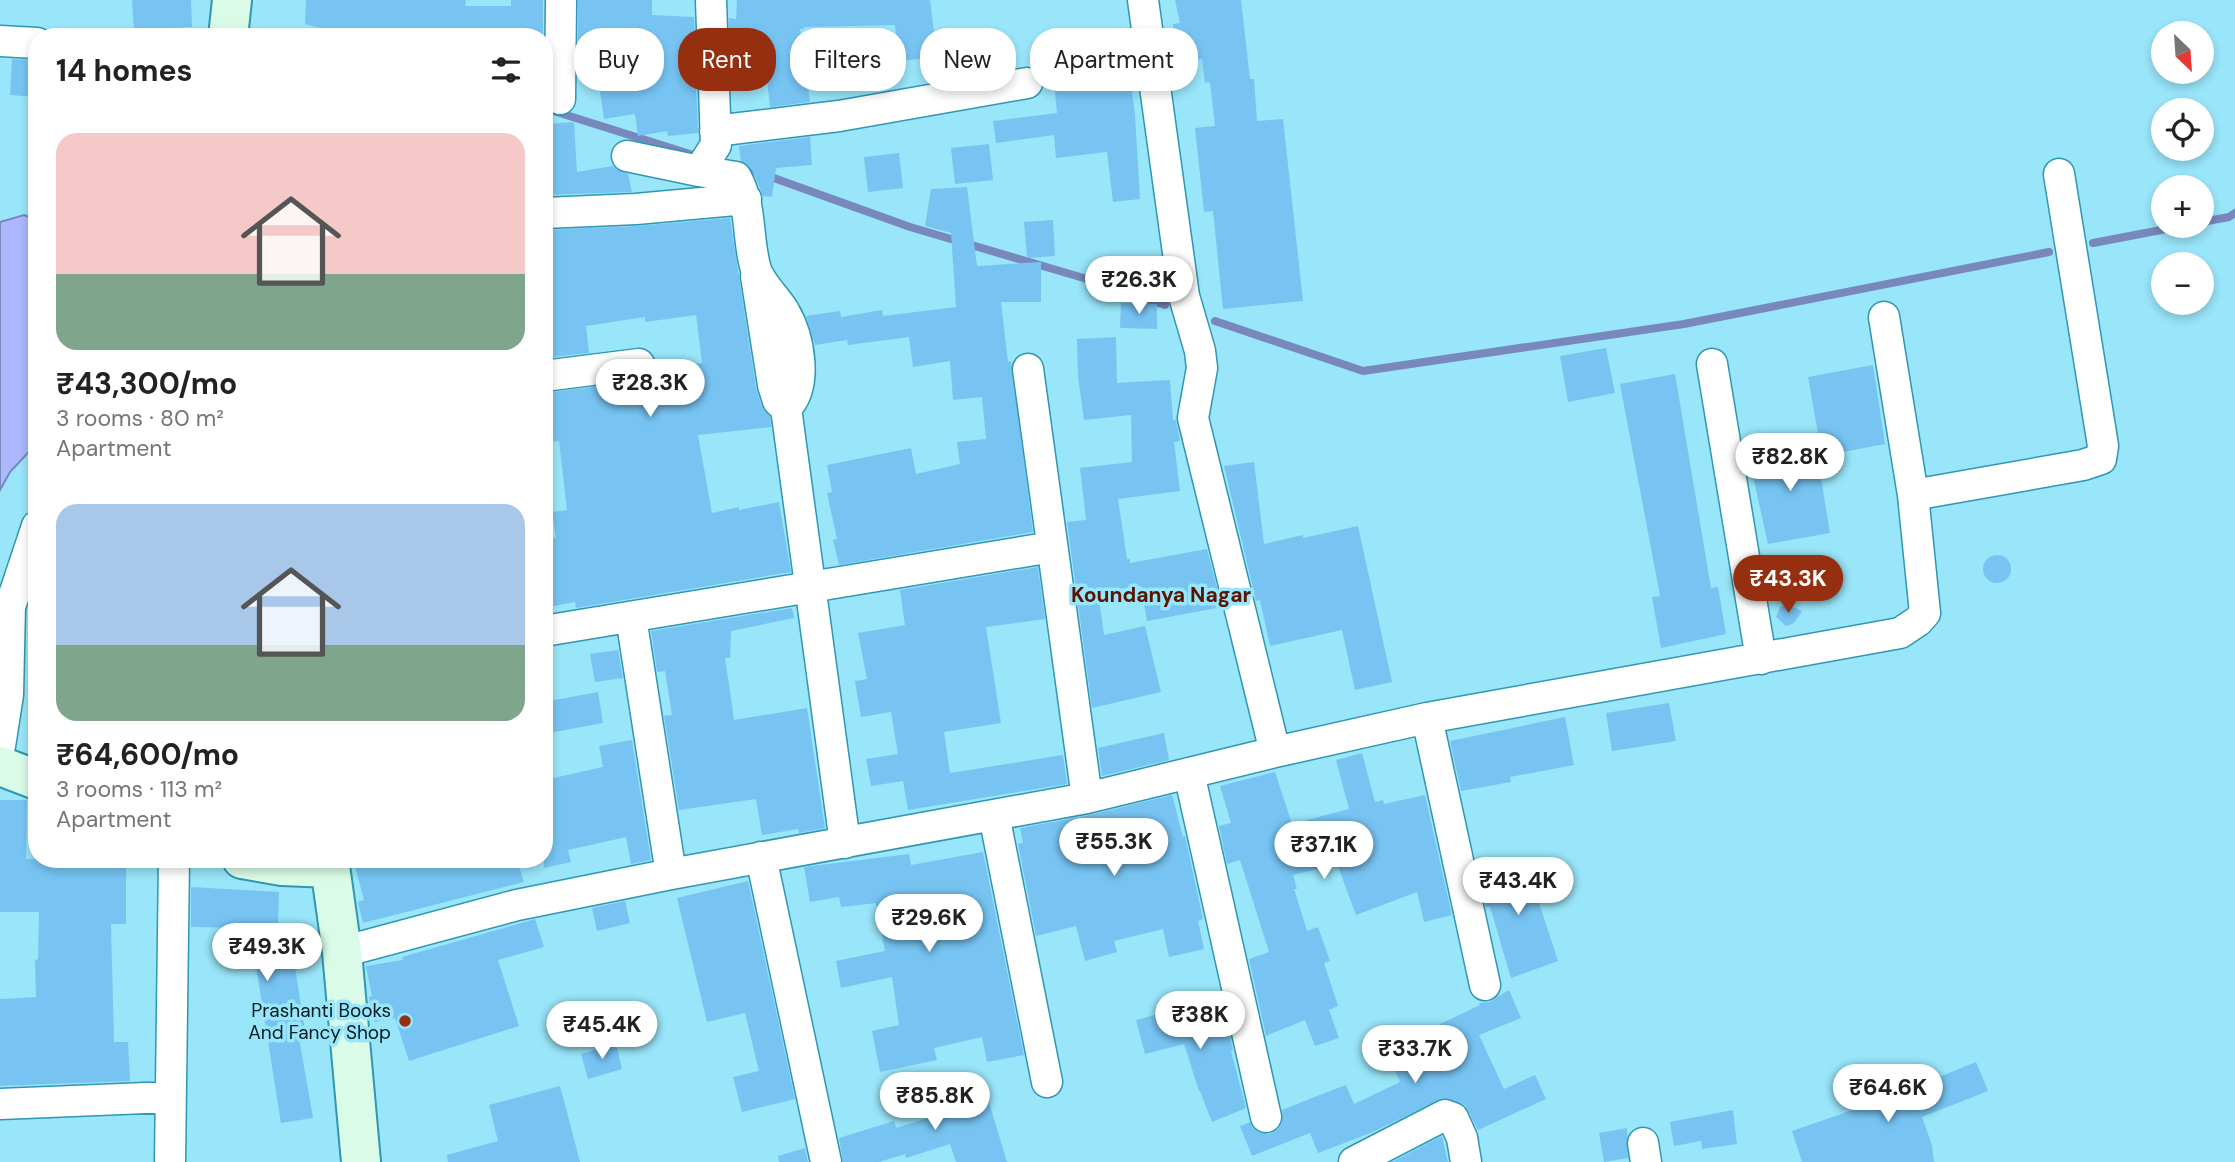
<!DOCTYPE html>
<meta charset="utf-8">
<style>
body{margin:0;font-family:"DM Sans",sans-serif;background:#f6f6f6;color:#222;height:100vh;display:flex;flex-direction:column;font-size:26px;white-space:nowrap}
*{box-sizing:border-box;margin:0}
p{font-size:23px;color:#767676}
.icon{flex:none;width:38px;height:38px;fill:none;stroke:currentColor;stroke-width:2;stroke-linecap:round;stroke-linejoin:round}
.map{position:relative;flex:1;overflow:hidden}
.side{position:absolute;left:28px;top:28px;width:525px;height:840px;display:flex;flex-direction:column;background:#fff;border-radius:28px;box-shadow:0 4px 10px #0003}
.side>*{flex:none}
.hud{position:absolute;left:574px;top:28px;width:665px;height:63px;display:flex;gap:14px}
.needle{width:46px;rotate:155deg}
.controls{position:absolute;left:2151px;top:21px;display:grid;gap:14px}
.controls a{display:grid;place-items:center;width:63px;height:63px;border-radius:50%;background:#fff;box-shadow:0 4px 10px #0003;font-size:35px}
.price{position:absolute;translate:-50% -60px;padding:0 16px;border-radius:24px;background:#fff;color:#222;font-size:23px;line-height:46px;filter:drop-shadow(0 2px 4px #0008)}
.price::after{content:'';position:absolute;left:50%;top:42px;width:21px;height:16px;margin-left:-10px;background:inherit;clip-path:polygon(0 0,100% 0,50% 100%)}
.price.on{background:#962f0f;color:#fff}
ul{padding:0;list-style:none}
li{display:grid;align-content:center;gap:14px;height:371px;padding:0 28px}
li span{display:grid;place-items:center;height:217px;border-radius:21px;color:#555}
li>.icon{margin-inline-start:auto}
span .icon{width:126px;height:126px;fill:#fffc;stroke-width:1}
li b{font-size:30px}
h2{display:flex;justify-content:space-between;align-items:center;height:84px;padding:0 28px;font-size:30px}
.tag{padding:0 24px;border-radius:28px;background:#fff;box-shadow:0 4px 10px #0003;font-size:24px;line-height:63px}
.tag.on{background:#962f0f;color:#fff}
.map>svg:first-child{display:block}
</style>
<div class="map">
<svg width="2235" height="1162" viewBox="0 0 2235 1162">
<rect width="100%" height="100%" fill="#99e5f9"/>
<!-- water -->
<path fill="#abb7fe" stroke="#7888bc" stroke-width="2" d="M24 215 37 220V443L10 472 0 490V222Z"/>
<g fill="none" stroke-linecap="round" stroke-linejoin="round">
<!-- stream -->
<path stroke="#7888bc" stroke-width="8" d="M297 37 309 33 321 37
M544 108 690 154
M738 165 910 227 1087 279 1165 305
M2202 222 2229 217 2235 213
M2093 243 2182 226
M1215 321 1363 371 1684 324 2049 252"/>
</g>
<!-- building -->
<path fill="#77c4f3" d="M132 0H191L192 27 134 30Z
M306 0H466L465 6H511V0H543V37H354L305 24Z
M578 0H652V15L694 17 695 44H691L697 102 698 133 668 136 667 131 638 136 635 114 604 119 598 77 578 78Z
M737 0H930L937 57 899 61 895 25 804 27V29H800L810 102 770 107 763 45H730L729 18 736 19Z
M1175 0H1241L1250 79H1254L1257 121 1283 119 1303 301 1223 309 1213 211 1204 212 1195 128 1215 126 1210 82 1205 83 1202 59 1177 61 1173 24 1180 23Z
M12 59 37 60V97L10 95Z
M1128 63 1135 114 1140 199 1113 202 1107 152 1056 158 1054 135 996 143 993 121 1057 113 1053 72Z
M574 122 577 172 613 166 616 169 628 174 632 192 544 195V136H550L549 124Z
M810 137 812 165 776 168 772 197 763 196 752 170 741 161 739 146Z
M989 144 993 180 955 184 951 148Z
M899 153 903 188 868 192 864 157Z
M967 187 977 266 1041 262V302H1001L1008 362 1011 361 1033 532 839 565 833 540 837 539 827 493 832 492 827 465 911 448 916 474 960 464 957 442 986 439 982 397 953 400 950 361 913 367 909 337 848 345 847 340 815 345 806 316 840 311 841 317 882 310 883 316 956 307 951 233 925 226 931 189Z
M730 218 756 388 762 407 770 417 771 427 698 435 712 513 739 507V510L779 502 791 572 576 608 575 602 544 608V540L556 538 552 512 567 510 559 441 544 443V393L641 381 650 377 655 369 702 363 696 315 645 322V317L586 326 589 353 544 358V230L637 226Z
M1053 220 1055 256 1027 258 1024 222Z
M1121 303 1157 304V329L1120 328Z
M1116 337 1117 383 1170 380 1173 420H1176L1180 441 1174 442 1180 491 1118 499 1127 559H1130V563L1207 549 1222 607 1147 621 1141 586 1098 592 1104 635 1145 626 1161 692 1092 708 1067 522 1086 520 1080 468 1132 462 1131 415 1084 420 1078 377 1077 339Z
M1606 348 1615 393 1568 402 1560 356Z
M1873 365 1885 444 1822 456 1808 377Z
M1675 374 1711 588 1718 587 1726 634 1661 648 1652 597 1660 596 1620 384Z
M1815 442 1830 533 1768 544 1748 454Z
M1254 462 1264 544 1303 535V538L1358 526 1392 682 1355 690 1342 630 1270 646 1260 600 1256 601 1224 466Z
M1983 569a14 14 0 1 1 28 0a14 14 0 1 1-28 0Z
M1038 567 1045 619 986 627 1001 723 944 732 950 773 1063 755 1067 784 908 810 903 781 871 786 866 759 898 754 891 712 861 717 855 681 867 679 858 633 905 625 900 590Z
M1787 604 1802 611 1794 623 1786 626 1776 617 1780 607Z
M792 608 794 618 731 631 730 658H725L732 705 734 720 807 708 825 828 799 833 798 829 762 835 756 799 679 810 664 716 672 715 665 671 657 672 651 631Z
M618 650 623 678 595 682 590 654Z
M598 692 603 723 544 734V702Z
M1669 703 1676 741 1612 751 1606 713Z
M1565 717 1574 765 1510 777 1511 782 1461 791 1450 741Z
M1164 733 1169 760 1102 776 1098 748Z
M632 740 651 860 631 864 626 837 568 850 571 862 544 868V780L603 767 599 746Z
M1362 753 1375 802 1383 800 1384 804 1425 795 1452 915 1424 922 1417 892 1356 915 1337 864 1293 875 1297 889H1294L1307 931 1318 927 1330 961 1324 963 1338 1006 1329 1010 1339 1038 1315 1046 1305 1020 1266 1036 1249 959 1269 952 1240 860 1227 864 1219 826 1231 823 1220 786 1275 772 1292 824 1349 809 1336 760Z
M1172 795 1183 837 1185 836 1203 919 1198 921 1204 949 1169 957 1163 929 1114 941 1117 952 1085 961 1076 926 1036 936 1018 844 1023 843 1020 828 1090 815Z
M0 800H27L26 859H126V924H111L114 1042H128L130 1081 0 1086V999L36 997 35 960 38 959 39 912H0Z
M983 852 1024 1055 987 1062 982 1037 934 1048 937 1060 880 1072 872 1031 899 1025 892 977 841 988 836 961 885 951 876 903 841 907 839 897 810 902 804 867 909 854 911 865Z
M1524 857 1558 961 1511 978 1490 907H1486L1478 871Z
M353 859H517L524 882 363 923 358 902 364 900Z
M748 881 795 1099 742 1112 733 1077 759 1071 745 1013 707 1022 677 898Z
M191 887 279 892 278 925 288 923 306 1037 299 1038 313 1118 281 1123 250 928 191 927Z
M625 901 630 923 597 931 592 908Z
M535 919 544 947 498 960 519 1026 409 1061 395 1018 374 1022 369 997 372 996 366 966 403 960 402 957Z
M1509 990 1521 1018 1479 1035 1504 1089 1535 1075 1546 1099 1478 1130 1465 1105 1443 1098 1373 1132 1318 1153 1310 1133 1252 1156 1240 1126 1250 1122 1254 1129 1260 1133 1270 1134 1277 1130 1282 1123V1110L1322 1094 1346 1085 1354 1104 1400 1082 1386 1050 1480 1005 1479 1003 1489 1002Z
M1221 997 1233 1050 1231 1051 1246 1108 1212 1122 1200 1091H1199L1184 1044 1145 1054 1136 1020Z
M616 1044 622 1069 588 1079 581 1054Z
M1976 1062 1988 1091 1922 1117 1932 1145 1934 1162H1802L1792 1131 1940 1080 1939 1077Z
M982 1079 1007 1162H956L950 1144 906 1158 905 1154 879 1162H843L839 1138 894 1121 896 1128 941 1114 935 1093Z
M560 1086 580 1162H448L447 1155 498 1141 489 1105Z
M1733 1110 1737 1144 1702 1149 1701 1141 1674 1146 1670 1122Z
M1627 1128 1628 1158 1604 1162 1599 1133Z
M1442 1136 1448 1162H1392Z
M805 1148 808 1162H779L778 1156Z"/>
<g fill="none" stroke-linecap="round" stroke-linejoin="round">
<!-- street casing -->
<g stroke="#2d98b1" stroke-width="33">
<path id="street" d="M711 0 716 145 699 171 736 177C752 206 747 236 755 266 758 282 776 297 784 311 799 336 809 386 786 408L845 843
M1143 0 1184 296 1200 351 1202 368 1193 418 1275 752
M0 41 37 43
M560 99 561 0
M715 131 839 116 1027 83
M627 156 699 171
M544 213 636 209 746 199
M756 276 773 385 778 401 786 408
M1884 317 1913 495
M1712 364 1761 659
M1028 369 1087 798
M544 376 639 364
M631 617 671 874
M544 631 1052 547
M1427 718 1485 985
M0 746 8 695 10 607 37 526
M1189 773 1266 1117
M994 815 1047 1082
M761 857 826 1162
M342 952 517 905 671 874 1087 798 1275 752 1427 718 1900 633 1918 621 1925 613 1913 495 2083 465 2101 459 2103 446 2100 427 2059 174
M0 1104 170 1097
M1643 1143 1646 1162
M170 1162 174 859
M1354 1162 1445 1115 1453 1118 1462 1138 1466 1162"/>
</g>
<!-- secondary casing -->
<g stroke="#2d98b1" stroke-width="42">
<path id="secondary" d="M228 37 232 0
M0 766 37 780
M242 859 282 866 330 868
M329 859 342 952 361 1162"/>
</g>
<!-- street -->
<use href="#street" stroke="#fff" stroke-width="30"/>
<!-- secondary -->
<use href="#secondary" stroke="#dafbe7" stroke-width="38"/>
</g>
<!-- markers -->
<circle fill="#962f0f" stroke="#99e5f9" stroke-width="2.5" cx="405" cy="1021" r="7"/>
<g text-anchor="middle" stroke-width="7" stroke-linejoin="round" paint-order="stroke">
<!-- poi labels -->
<g font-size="19" fill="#001a21" stroke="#99e5f9" text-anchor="end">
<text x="391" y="1017">Prashanti Books<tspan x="391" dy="22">And Fancy Shop</tspan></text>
</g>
<!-- neighbourhood labels -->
<g font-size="21" font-weight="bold" fill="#571502" stroke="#99e5f9">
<text x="1161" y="602">Koundanya Nagar</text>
</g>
</g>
</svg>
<div class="controls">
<a><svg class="needle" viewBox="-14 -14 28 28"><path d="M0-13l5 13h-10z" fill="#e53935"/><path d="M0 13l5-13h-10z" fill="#767676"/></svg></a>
<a><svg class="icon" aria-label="locate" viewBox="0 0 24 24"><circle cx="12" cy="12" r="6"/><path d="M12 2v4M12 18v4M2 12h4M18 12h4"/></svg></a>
<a>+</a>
<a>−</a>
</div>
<b class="price" style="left:1139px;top:316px">₹26.3K</b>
<b class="price" style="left:650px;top:419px">₹28.3K</b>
<b class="price" style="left:1790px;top:493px">₹82.8K</b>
<b class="price on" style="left:1788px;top:615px">₹43.3K</b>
<b class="price" style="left:1114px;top:878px">₹55.3K</b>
<b class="price" style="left:1324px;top:881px">₹37.1K</b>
<b class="price" style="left:1518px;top:917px">₹43.4K</b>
<b class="price" style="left:929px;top:954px">₹29.6K</b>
<b class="price" style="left:267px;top:983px">₹49.3K</b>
<b class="price" style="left:1200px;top:1051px">₹38K</b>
<b class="price" style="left:602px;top:1061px">₹45.4K</b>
<b class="price" style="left:1415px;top:1085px">₹33.7K</b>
<b class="price" style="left:1888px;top:1124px">₹64.6K</b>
<b class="price" style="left:935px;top:1132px">₹85.8K</b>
<div class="hud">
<a class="tag">Buy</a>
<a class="tag on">Rent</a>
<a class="tag">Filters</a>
<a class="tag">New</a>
<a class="tag">Apartment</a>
</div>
<section class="side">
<h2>14 homes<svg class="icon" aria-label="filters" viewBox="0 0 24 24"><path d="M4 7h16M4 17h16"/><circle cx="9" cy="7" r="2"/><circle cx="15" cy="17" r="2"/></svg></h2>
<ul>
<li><span style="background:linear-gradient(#f6c9c9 65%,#7fa58c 0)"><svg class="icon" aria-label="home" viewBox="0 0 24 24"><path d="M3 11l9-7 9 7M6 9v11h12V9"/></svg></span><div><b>₹43,300/mo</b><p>3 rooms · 80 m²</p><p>Apartment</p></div></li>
<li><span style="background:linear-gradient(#a9c7e8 65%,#7fa58c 0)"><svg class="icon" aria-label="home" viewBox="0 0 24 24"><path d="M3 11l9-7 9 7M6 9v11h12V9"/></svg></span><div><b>₹64,600/mo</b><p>3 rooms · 113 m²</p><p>Apartment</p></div></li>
</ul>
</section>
</div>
